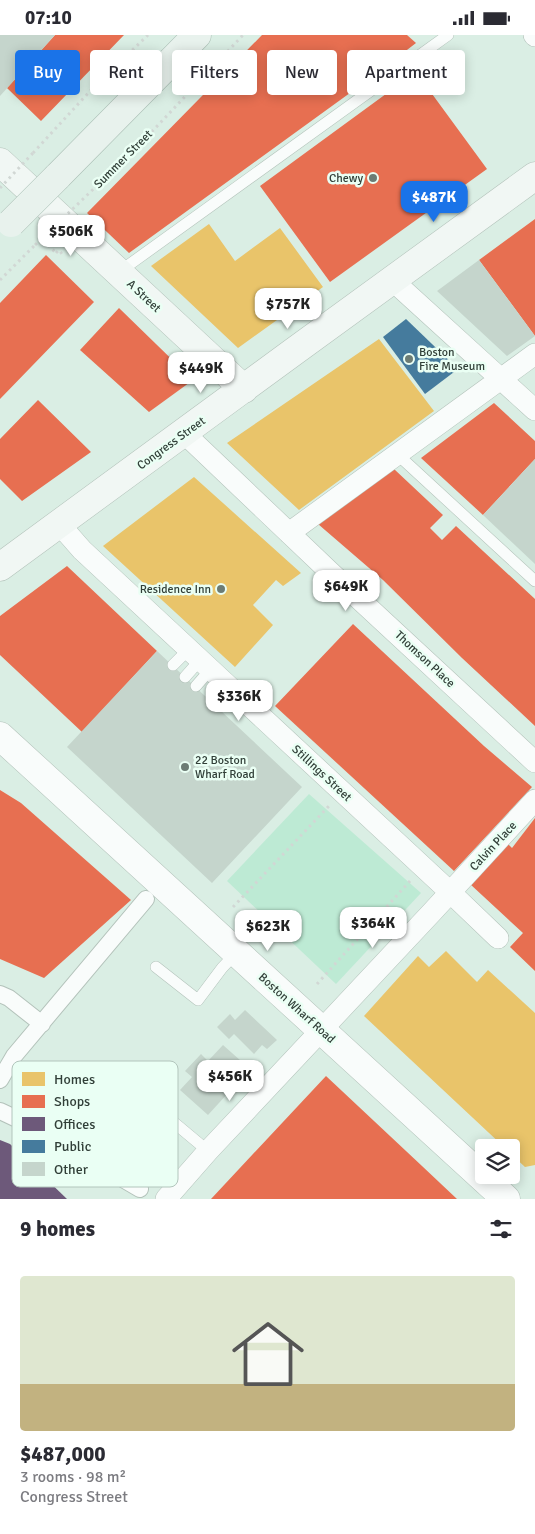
<!DOCTYPE html>
<meta charset="utf-8">
<style>
body{margin:0;font-family:Signika,sans-serif;background:#f7f7f7;color:#2b2b33;height:100vh;display:flex;flex-direction:column;font-size:19px;white-space:nowrap}
*{box-sizing:border-box;margin:0}
p{font-size:16px;color:#7c7c81}
.icon{flex:none;width:28px;height:28px;fill:none;stroke:currentColor;stroke-width:2;stroke-linecap:round;stroke-linejoin:round}
.map{position:relative;height:1164px;overflow:hidden}
.drawer{display:flex;flex-direction:column;background:#fff;flex:1}
.drawer>*{flex:none}
.top-card{position:absolute;left:15px;top:15px;width:505px;height:45px;display:flex;gap:10px}
.buttons{position:absolute;left:475px;top:1104px;display:grid;gap:10px}
.buttons a{display:grid;place-items:center;width:45px;height:45px;border-radius:5px;background:#fff;box-shadow:0 2px 12px #0003;font-size:25px}
.price{position:absolute;translate:-50% -42px;padding:0 11px;border-radius:10px;background:#fff;color:#222;font-size:16px;line-height:32px;filter:drop-shadow(0 1px 2px #0008)}
.price::after{content:'';position:absolute;left:50%;top:30px;width:15px;height:11px;margin-left:-8px;background:inherit;clip-path:polygon(0 0,100% 0,50% 100%)}
.price.current{background:#1a73e8;color:#fff}
ul{padding:0;list-style:none}
li{display:grid;align-content:center;gap:10px;height:265px;padding:0 20px}
li span{display:grid;place-items:center;height:155px;border-radius:5px;color:#555}
li>.icon{margin-inline-start:auto}
span .icon{width:90px;height:90px;fill:#fffc;stroke-width:1}
li b{font-size:21px}
h2{display:flex;justify-content:space-between;align-items:center;height:60px;padding:0 20px;font-size:21px}
.pill{padding:0 18px;border-radius:5px;background:#fff;box-shadow:0 2px 12px #0003;font-size:18px;line-height:45px}
.pill.current{background:#1a73e8;color:#fff}
.status{display:flex;justify-content:space-between;align-items:center;height:35px;padding:0 25px;background:#fff;direction:ltr}
.status svg{height:14px;fill:currentColor}
.map>svg:first-child{display:block}
</style>
<div class="status"><b>07:10</b><svg viewBox="0 0 49 12"><path d="M0 12V9h3v3zM5 12V6h3v6zM10 12V3h3v9zM15 12V0h3v12zM26 1h20v11H26zM47 4h2v5h-2z"/></svg></div>
<div class="map">
<svg width="535" height="1164" viewBox="0 0 535 1164">
<rect width="100%" height="100%" fill="#daeee4"/>
<!-- green -->
<path fill="#bdead4" d="M309 759 421 858 336 949 227 846Z"/>
<!-- homes -->
<path fill="#e9c46a" d="M209 189 235 226 280 193 323 252 238 313 151 231Z
M379 304 434 376 299 475 227 408Z
M194 442 301 538 283 551 276 545 253 570 273 590 235 632 103 511Z
M446 916 477 947 488 935 535 978V1130L525 1132 511 1119V1112H504L364 981 418 921 429 932Z"/>
<!-- shops -->
<path fill="#e76f51" d="M55 0H124L41 86 7 53Z
M262 0H407L416 8 372 42 129 218 87 178Z
M416 37 487 134 330 247 260 151Z
M535 184V301L479 225Z
M46 220 94 267 0 364V268Z
M119 273 193 345 149 377 80 315Z
M38 365 91 417 22 466 0 444V404Z
M494 368 535 406V424L483 480 421 423Z
M394 434 443 480 430 493 442 505 456 491 535 564V691L462 623 383 545 318 489Z
M67 531 157 616 82 697 0 620V581Z
M353 589 484 711 532 752 454 836 275 671Z
M0 755 21 768 131 865 44 943 0 924Z
M535 783V936L510 912 523 898 470 849 508 809 512 813Z
M326 1041 422 1131 457 1164H211Z"/>
<!-- offices -->
<path fill="#6d597a" d="M0 1105 10 1109 67 1164H0Z"/>
<!-- public -->
<path fill="#457b9d" d="M406 284 458 334 425 359 383 302Z"/>
<!-- building -->
<path fill="#c5d5cc" d="M0 0H55L0 61Z
M479 225 535 301 507 321 437 256Z
M535 424V529L483 480Z
M157 616 302 752 212 848 67 712Z
M245 975 277 1005 267 1014 262 1010 254 1019 234 999 229 1004 217 992 230 979 235 985Z
M223 1010 250 1034 208 1080 180 1055 192 1042 185 1036 201 1019 208 1026Z"/>
<g fill="none" stroke-linecap="round" stroke-linejoin="round">
<!-- service casing -->
<g stroke="#b3c2ba" stroke-width="12">
<path id="service" d="M119 237 448 0
M397 419 535 546
M173 630 189 614
M185 642 200 625
M196 651 210 635
M156 932 198 965 222 933 237 917
M153 1070 208 1116"/>
</g>
<!-- pedestrian casing -->
<g stroke="#b3c2ba" stroke-width="18">
<path id="pedestrian" d="M0 959 9 963 42 989
M0 1045 14 1021 146 864
M0 1076 34 1092 140 1154"/>
</g>
<!-- minor casing -->
<g stroke="#b3c2ba" stroke-width="22">
<path id="minor" d="M534 0 535 1
M391 244 535 375
M184 398 330 537 535 727
M60 489 68 499 82 515 450 857 498 903
M289 498 535 319
M166 1164 208 1116 433 876 535 765"/>
</g>
<!-- tertiary casing -->
<g stroke="#b3c2ba" stroke-width="29">
<path id="tertiary" d="M0 701 506 1164"/>
</g>
<!-- secondary casing -->
<g stroke="#b3c2ba" stroke-width="29">
<path id="secondary" d="M0 127 244 354
M0 532C178 402 356 270 535 141"/>
</g>
<!-- primary casing -->
<g stroke="#aabfb5" stroke-width="29">
<path id="primary" d="M57 142 197 0"/>
</g>
<!-- path -->
<path stroke="#d1d7d4" stroke-width="3" stroke-dasharray="2.5 4" stroke-linecap="butt" d="M33 118 92 54 148 0
M82 165 145 104 243 0
M48 210 56 218
M0 245 35 210
M233 872 329 771
M317 949 410 846"/>
<!-- service -->
<use href="#service" stroke="#f9fcfb" stroke-width="11"/>
<!-- pedestrian -->
<use href="#pedestrian" stroke="#f9fcfb" stroke-width="16"/>
<!-- minor -->
<use href="#minor" stroke="#f9fcfb" stroke-width="21"/>
<!-- tertiary -->
<use href="#tertiary" stroke="#f9fcfb" stroke-width="28"/>
<!-- secondary -->
<use href="#secondary" stroke="#f1f7f4" stroke-width="28"/>
<!-- primary -->
<use href="#primary" stroke="#e8f2ed" stroke-width="28"/>
<!-- primary-bridge casing -->
<g stroke="#aabfb5" stroke-width="29" stroke-linecap="butt">
<path id="primary-bridge" d="M11 188 57 142"/>
</g>
<!-- path-bridge -->
<path stroke="#d1d7d4" stroke-width="3" stroke-dasharray="2.5 4" stroke-linecap="butt" d="M0 153 33 118
M35 210 82 165
M56 218 59 215 62 219 59 221"/>
<!-- primary-bridge -->
<use href="#primary-bridge" stroke="#e8f2ed" stroke-width="28"/>
</g>
<!-- markers -->
<g fill="#6c7c74" stroke="#eafff4" stroke-width="2">
<circle cx="373" cy="143" r="5"/>
<circle cx="409" cy="324" r="5"/>
<circle cx="221" cy="554" r="5"/>
<circle cx="185" cy="732" r="5"/>
</g>
<g text-anchor="middle" stroke-width="5" stroke-linejoin="round" paint-order="stroke">
<!-- street labels -->
<g font-size="12" fill="#313f38" stroke="#eafff4">
<text transform="translate(123 124) rotate(-45)" y="4">Summer Street</text>
<text transform="translate(144 261) rotate(43)" y="4">A Street</text>
<text transform="translate(171 408) rotate(-36)" y="4">Congress Street</text>
<text transform="translate(425 624) rotate(43)" y="4">Thomson Place</text>
<text transform="translate(322 738) rotate(43)" y="4">Stillings Street</text>
<text transform="translate(493 811) rotate(-47)" y="4">Calvin Place</text>
<text transform="translate(297 973) rotate(42)" y="4">Boston Wharf Road</text>
</g>
<!-- poi labels -->
<g font-size="12" fill="#313f38" stroke="#eafff4" text-anchor="end">
<text x="363" y="147">Chewy</text>
<text x="419" y="321" text-anchor="start">Boston<tspan x="419" dy="14">Fire Museum</tspan></text>
<text x="211" y="558">Residence Inn</text>
<text x="195" y="729" text-anchor="start">22 Boston<tspan x="195" dy="14">Wharf Road</tspan></text>
</g>
</g>
<!-- legend -->
<rect x="12" y="1026" width="166" height="126" rx="8" fill="#eafff4" stroke="#b2c5bc" stroke-width="1"/>
<rect x="22" y="1037" width="23" height="14" fill="#e9c46a"/>
<rect x="22" y="1060" width="23" height="13" fill="#e76f51"/>
<rect x="22" y="1082" width="23" height="14" fill="#6d597a"/>
<rect x="22" y="1105" width="23" height="13" fill="#457b9d"/>
<rect x="22" y="1127" width="23" height="14" fill="#c5d5cc"/>
<g font-size="14" fill="#313f38">
<text x="54" y="1049">Homes</text>
<text x="54" y="1071">Shops</text>
<text x="54" y="1094">Offices</text>
<text x="54" y="1116">Public</text>
<text x="54" y="1139">Other</text>
</g>
</svg>
<div class="buttons">
<a><svg class="icon" aria-label="layers" viewBox="0 0 24 24"><path d="M12 4l9 5-9 5-9-5zM3 14l9 5 9-5"/></svg></a>
</div>
<b class="price current" style="left:434px;top:188px">$487K</b>
<b class="price" style="left:71px;top:222px">$506K</b>
<b class="price" style="left:288px;top:295px">$757K</b>
<b class="price" style="left:201px;top:359px">$449K</b>
<b class="price" style="left:346px;top:577px">$649K</b>
<b class="price" style="left:239px;top:687px">$336K</b>
<b class="price" style="left:373px;top:914px">$364K</b>
<b class="price" style="left:268px;top:917px">$623K</b>
<b class="price" style="left:230px;top:1067px">$456K</b>
<div class="top-card">
<a class="pill current">Buy</a>
<a class="pill">Rent</a>
<a class="pill">Filters</a>
<a class="pill">New</a>
<a class="pill">Apartment</a>
</div>
</div>
<section class="drawer">
<h2>9 homes<svg class="icon" aria-label="filters" viewBox="0 0 24 24"><path d="M4 7h16M4 17h16"/><circle cx="9" cy="7" r="2"/><circle cx="15" cy="17" r="2"/></svg></h2>
<ul>
<li><span style="background:linear-gradient(#dfe7d0 70%,#c2b280 0)"><svg class="icon" aria-label="home" viewBox="0 0 24 24"><path d="M3 11l9-7 9 7M6 9v11h12V9"/></svg></span><div><b>$487,000</b><p>3 rooms · 98 m²</p><p>Congress Street</p></div></li>
</ul>
</section>
